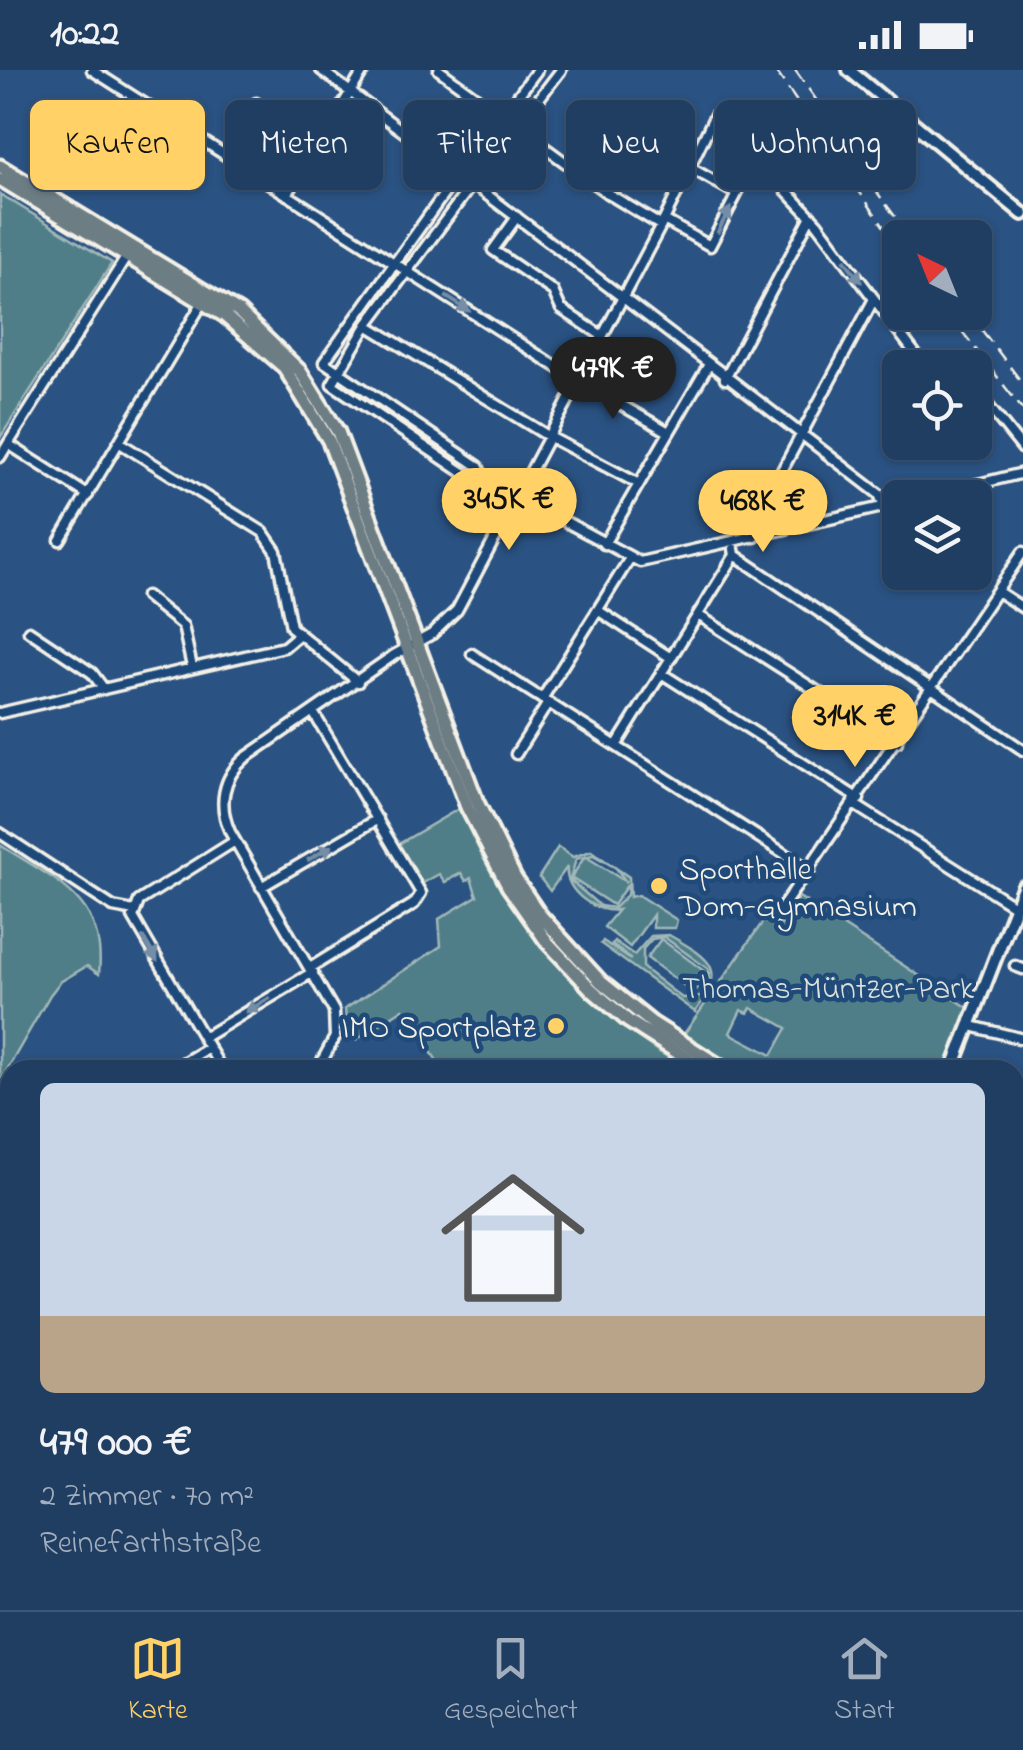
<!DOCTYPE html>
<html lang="de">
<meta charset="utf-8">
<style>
body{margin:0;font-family:"Indie Flower",sans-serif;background:#284568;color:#f1f3f6;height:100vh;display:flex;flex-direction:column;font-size:38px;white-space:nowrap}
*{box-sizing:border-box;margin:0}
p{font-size:32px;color:#a2aebe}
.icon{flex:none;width:55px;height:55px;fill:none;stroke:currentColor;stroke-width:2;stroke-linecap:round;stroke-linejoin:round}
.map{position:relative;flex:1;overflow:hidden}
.sheet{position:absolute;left:0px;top:990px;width:1025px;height:550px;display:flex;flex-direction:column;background:#203e62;border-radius:30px 30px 0 0;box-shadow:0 2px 8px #0004,0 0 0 2px #3d5777}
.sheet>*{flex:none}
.top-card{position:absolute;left:30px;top:30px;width:965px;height:90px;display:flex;gap:20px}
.needle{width:65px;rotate:317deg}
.tools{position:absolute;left:882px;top:150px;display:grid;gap:20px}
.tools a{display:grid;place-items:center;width:110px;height:110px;border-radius:15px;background:#203e62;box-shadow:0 2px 8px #0004,0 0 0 2px #3d5777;font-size:50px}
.price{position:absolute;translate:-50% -85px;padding:0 22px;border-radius:35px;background:#ffd166;color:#111;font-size:32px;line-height:65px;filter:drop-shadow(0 2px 5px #0008)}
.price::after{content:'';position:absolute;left:50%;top:60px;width:30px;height:22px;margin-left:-15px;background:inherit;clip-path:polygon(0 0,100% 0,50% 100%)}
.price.active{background:#222;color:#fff}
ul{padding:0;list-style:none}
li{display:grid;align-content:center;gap:20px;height:530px;padding:0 40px}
li span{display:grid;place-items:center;height:310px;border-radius:15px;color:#555}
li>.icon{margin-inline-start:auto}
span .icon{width:180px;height:180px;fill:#fffc;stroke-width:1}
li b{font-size:42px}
.pill{padding:0 35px;border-radius:15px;background:#203e62;box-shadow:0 2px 8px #0004,0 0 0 2px #3d5777;font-size:35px;line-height:90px}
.pill.active{background:#ffd166;color:#111}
.status{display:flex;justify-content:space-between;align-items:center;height:70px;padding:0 50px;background:#203e62;direction:ltr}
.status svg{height:28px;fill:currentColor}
.tab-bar{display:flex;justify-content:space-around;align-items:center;height:140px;border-top:2px solid #3d5777;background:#203e62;font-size:28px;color:#a2aebe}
.tab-bar a{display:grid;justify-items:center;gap:5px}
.tab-bar .active{color:#ffd166}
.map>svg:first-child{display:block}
</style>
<div class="status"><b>10:22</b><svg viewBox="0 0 49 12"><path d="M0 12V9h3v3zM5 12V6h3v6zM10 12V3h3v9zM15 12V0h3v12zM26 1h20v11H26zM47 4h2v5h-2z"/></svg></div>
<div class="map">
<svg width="1023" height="1540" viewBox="0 0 1023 1540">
<rect width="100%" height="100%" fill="#2a5282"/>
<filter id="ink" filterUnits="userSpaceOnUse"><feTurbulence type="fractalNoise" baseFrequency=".01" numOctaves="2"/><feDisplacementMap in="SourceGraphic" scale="20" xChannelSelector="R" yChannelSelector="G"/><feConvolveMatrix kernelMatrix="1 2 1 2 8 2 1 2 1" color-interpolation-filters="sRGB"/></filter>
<g filter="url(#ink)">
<!-- green -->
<path fill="#4f7e88" stroke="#a2b8b8" stroke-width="2.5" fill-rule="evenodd" d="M0 124 112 193 0 368Z
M460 738C503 844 579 935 677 993L672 1000H443L403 939 356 970 347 961 345 939 441 876 439 849 477 826 471 808 466 811 461 803 445 812 439 804 421 814 397 775Z
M0 775C55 810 107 829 99 904L87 896 60 912 50 925 0 1012Z
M558 777 573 787 591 781 629 807 630 827 638 825 677 850 675 858H653V845L630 877 604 857 618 840C597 844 563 821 567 797L550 821 539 807ZM593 785 616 798 626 812 585 786 571 808 613 835 628 814 627 825 614 838 600 836 570 810 576 789Z
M799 827 970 939 943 1000H742L684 964 767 846 781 855ZM751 938 787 958 772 985 730 963 741 940 748 943Z
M669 865C715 891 726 900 695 942L601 874 603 871 631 890 612 874 614 871 634 885 651 866ZM664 867 708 899 710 914 700 927 682 928 643 898V879L652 869Z
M661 869 708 904 694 923 647 888Z
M0 1295 10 1302V1530H82L76 1540H0Z"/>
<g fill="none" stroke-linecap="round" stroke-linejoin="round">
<!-- street casing -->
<g stroke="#f4f1e8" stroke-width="15">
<path id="street" d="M92 0 577 310 667 361
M321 0C508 140 694 281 879 424L884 436
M439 0 607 123 660 155
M256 33 318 75
M503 46 537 0
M518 56 561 0
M459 103 324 292 478 396 483 407
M473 113 367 255 332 314 471 408 483 407 640 492 900 433
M287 125 364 0
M517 147 493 180 553 221 561 239 601 265
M664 150 710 176 737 124 689 97
M367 255 548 366 637 413
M725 309 811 146
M975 330 986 333 1023 379
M120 373 263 462 276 481 291 557 358 612
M8 374 127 186
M0 387 8 374 88 425
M921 428 1023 403
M755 467V451L874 229
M60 470 203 232
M604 474 708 296
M735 485 1023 680
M997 521 1023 538
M146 526 183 556 192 597
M599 541 671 588
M698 545 897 672
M29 561 92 603 104 619
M472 584 810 800
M661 603 859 729
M542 629 630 488
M0 643 284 577 297 566
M616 676 735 485 734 479
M516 684 548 633
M855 735 1016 837
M0 763 113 837 134 841
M261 817 378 749
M775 848 1023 482
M1015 896 1023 899
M310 898 414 834 421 823 313 642
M971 956 1023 969
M203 968 313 902
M171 1000 208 978
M222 1000 133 847 139 831 235 771
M317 1000 335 967 334 941 230 762C218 735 222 708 245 688L394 585 432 564 457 540 664 150 715 45 817 153 926 298
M0 1101 10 1095
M1015 1264 1023 1268
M1015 1399 1023 1391
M534 1530 551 1540
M748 1530 768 1540
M888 1530 903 1540
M339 1540 343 1530
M505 1540 513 1530
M834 1540 840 1530
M910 1540 919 1530
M951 1540 952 1530
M990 1540 994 1530"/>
</g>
<!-- secondary casing -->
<g stroke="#f4f1e8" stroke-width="18">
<path id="secondary" d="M849 0 1023 144
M952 1000 1023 817"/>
</g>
<!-- primary casing -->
<g stroke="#f4f1e8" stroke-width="19">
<path id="primary" d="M0 96 239 242 300 301 338 362 477 732 515 808 540 845 601 912 652 953 726 1000
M0 109 225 246 284 297 329 371 467 737 508 816 547 872 592 920 628 951 705 1000
M1015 1170 1023 1174
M1015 1182 1023 1186"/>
</g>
<!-- street -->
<use href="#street" stroke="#1f4a7a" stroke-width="8"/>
<!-- secondary -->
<use href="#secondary" stroke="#1f4a7a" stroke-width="10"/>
<!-- primary -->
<use href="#primary" stroke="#6d7d84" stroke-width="11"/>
<!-- rail -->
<path stroke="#f4f1e8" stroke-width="2.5" stroke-dasharray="15 8" stroke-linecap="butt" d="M775 0 900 180
M795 0 857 87
M845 79 911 168
M947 242 1023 340
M968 242 1023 314"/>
</g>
<!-- one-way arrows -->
<defs><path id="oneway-solid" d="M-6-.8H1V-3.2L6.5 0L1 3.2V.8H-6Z" transform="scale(2.5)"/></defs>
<g fill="#748da6">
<use href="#oneway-solid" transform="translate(724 150) rotate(-63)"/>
<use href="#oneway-solid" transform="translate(853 201) rotate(53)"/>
<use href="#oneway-solid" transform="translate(458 234) rotate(32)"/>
<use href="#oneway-solid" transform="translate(320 783) rotate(-30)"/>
<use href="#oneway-solid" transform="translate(150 879) rotate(59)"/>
<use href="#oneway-solid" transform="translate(258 935) rotate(149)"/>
</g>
</g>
<!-- markers -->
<g fill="#ffd166" stroke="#1f4a7a" stroke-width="4">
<circle cx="659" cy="816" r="10"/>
<circle cx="556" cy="956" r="10"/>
</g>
<g text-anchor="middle" stroke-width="9" stroke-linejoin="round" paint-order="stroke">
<!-- poi labels -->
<g font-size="32" fill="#f4f1e8" stroke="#1f4a7a" text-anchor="start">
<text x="679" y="809">Sporthalle<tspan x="679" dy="37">Dom-Gymnasium</tspan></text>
<text x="536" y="967" text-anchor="end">IMO Sportplatz</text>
</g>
<!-- park labels -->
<g font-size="32" fill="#dbe0da" stroke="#1f4a7a">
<text x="828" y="928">Thomas-Müntzer-Park</text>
</g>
</g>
</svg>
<div class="tools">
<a><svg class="needle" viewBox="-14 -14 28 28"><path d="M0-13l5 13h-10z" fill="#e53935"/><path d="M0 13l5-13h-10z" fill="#a2aebe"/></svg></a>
<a><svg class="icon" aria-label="locate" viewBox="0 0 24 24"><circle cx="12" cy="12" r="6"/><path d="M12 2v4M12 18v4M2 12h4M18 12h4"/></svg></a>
<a><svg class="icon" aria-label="layers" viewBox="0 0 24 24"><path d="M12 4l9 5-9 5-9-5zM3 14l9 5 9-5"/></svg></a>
</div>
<b class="price active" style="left:613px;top:352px">479K €</b>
<b class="price" style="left:509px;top:483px">345K €</b>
<b class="price" style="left:763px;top:485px">468K €</b>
<b class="price" style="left:855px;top:700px">314K €</b>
<div class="top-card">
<a class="pill active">Kaufen</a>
<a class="pill">Mieten</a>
<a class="pill">Filter</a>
<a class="pill">Neu</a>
<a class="pill">Wohnung</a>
</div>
<section class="sheet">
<ul>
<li><span style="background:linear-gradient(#c9d6e8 75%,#b9a48a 0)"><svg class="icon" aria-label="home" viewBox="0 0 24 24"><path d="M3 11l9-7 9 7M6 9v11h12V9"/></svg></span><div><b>479 000 €</b><p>2 Zimmer · 70 m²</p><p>Reinefarthstraße</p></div></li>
</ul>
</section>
</div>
<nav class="tab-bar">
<a class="active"><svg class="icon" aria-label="map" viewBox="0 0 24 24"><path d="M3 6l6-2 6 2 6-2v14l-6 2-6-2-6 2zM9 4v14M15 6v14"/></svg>Karte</a>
<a><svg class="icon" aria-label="saved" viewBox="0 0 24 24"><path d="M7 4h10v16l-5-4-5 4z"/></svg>Gespeichert</a>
<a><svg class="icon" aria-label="home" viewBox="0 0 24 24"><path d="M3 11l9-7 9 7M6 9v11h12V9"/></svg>Start</a>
</nav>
